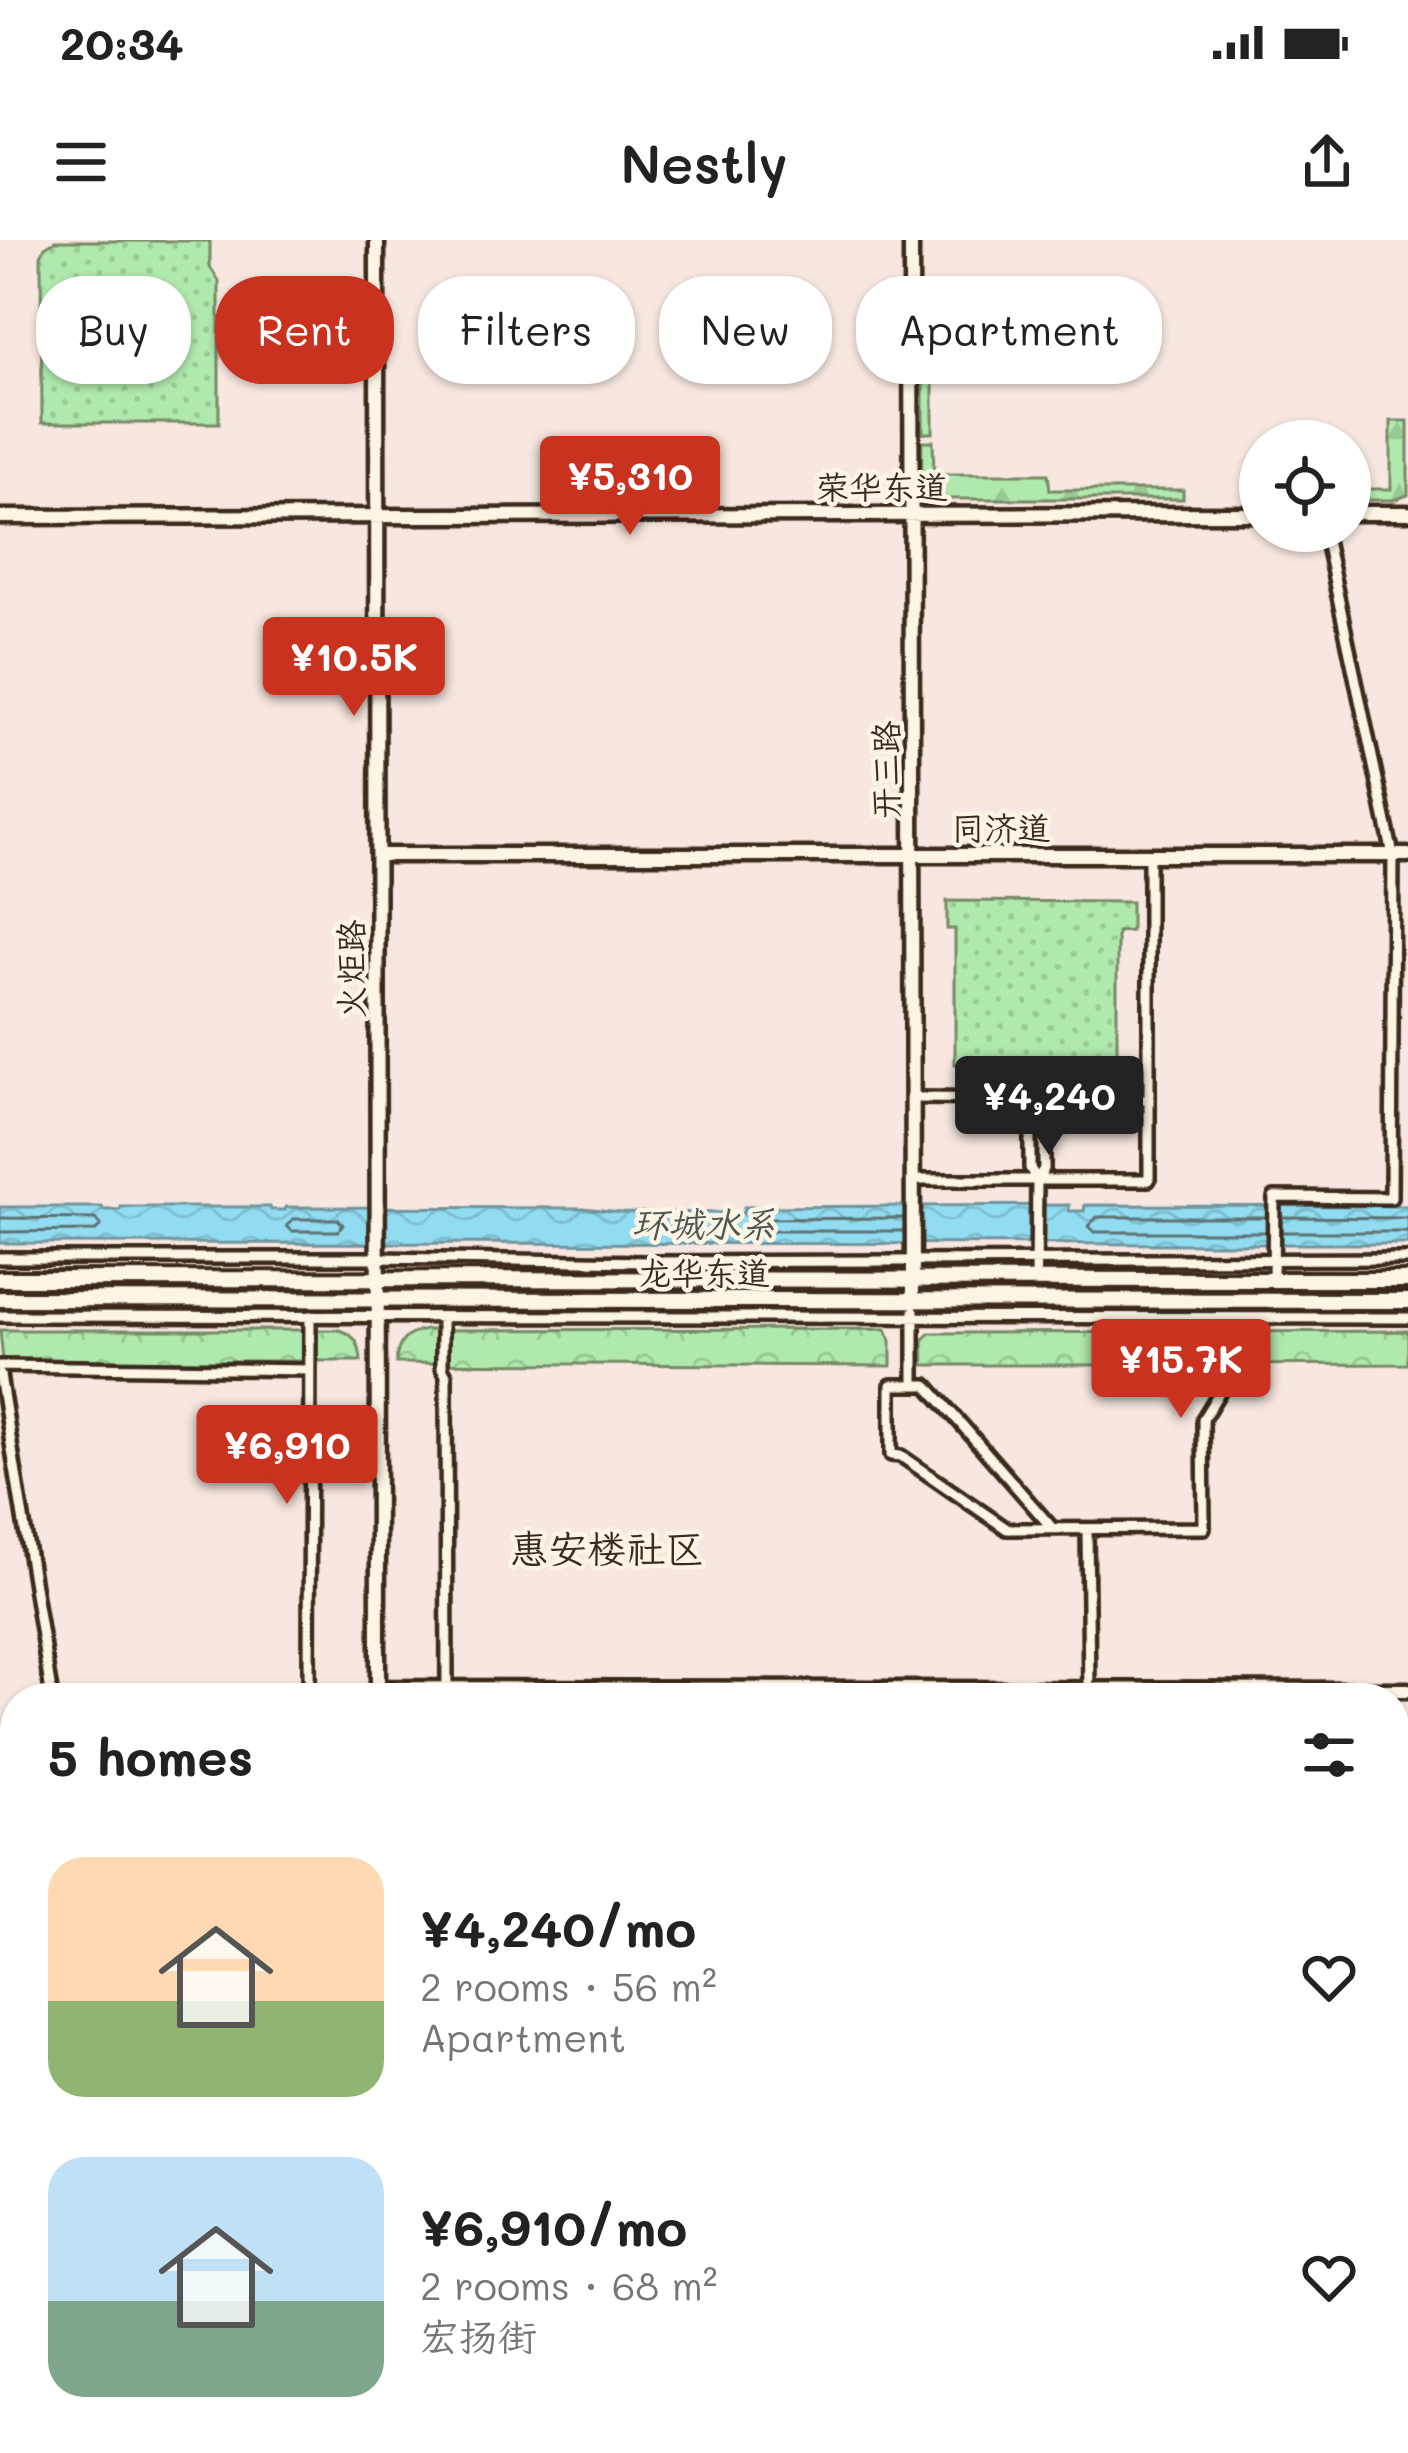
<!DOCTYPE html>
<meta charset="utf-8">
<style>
body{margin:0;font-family:Mali,"LXGW WenKai TC",sans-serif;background:#f6f6f6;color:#222;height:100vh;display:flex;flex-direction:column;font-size:45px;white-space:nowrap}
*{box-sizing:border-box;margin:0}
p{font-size:39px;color:#767676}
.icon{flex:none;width:66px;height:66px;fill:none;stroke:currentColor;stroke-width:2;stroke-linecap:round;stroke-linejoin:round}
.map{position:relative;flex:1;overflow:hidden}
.sheet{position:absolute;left:0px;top:1443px;width:1410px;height:771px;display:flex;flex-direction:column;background:#fff;border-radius:48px 48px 0 0;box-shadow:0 3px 9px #0004}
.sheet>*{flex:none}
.hud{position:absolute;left:36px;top:36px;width:1338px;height:108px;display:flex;gap:24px}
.fabs{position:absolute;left:1239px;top:180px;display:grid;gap:24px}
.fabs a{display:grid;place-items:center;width:132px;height:132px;border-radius:50%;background:#fff;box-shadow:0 3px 9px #0004;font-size:60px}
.price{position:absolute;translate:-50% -102px;padding:0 27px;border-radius:12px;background:#c8321e;color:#fff;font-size:39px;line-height:78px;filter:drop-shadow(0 3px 6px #0008)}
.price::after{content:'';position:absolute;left:50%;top:72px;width:36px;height:27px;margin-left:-18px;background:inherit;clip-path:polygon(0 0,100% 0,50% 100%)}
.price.active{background:#222;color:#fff}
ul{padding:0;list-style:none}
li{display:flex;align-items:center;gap:36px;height:300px;padding:0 48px}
li span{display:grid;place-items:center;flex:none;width:336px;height:240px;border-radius:36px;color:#555}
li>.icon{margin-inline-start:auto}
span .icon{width:144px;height:144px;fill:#fffc;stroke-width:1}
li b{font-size:51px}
h2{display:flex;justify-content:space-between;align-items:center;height:144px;padding:0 48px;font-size:51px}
.pill{padding:0 42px;border-radius:48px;background:#fff;box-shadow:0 3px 9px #0004;font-size:42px;line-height:108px}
.pill.active{background:#c8321e;color:#fff}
.status{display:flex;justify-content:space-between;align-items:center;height:84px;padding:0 60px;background:#fff;direction:ltr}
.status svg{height:33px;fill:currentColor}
header{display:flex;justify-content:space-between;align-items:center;height:156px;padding:0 48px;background:#fff;font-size:54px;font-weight:600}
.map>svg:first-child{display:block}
</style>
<div class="status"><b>20:34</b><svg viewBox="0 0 49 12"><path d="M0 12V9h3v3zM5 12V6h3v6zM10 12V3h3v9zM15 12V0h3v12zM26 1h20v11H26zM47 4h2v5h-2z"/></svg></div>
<header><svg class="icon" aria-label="menu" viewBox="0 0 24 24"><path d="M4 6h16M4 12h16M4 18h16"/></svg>Nestly<svg class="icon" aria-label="share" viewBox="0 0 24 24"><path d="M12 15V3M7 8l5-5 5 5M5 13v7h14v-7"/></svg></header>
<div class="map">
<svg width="1408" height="2213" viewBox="0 0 1408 2213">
<defs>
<pattern id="forest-firs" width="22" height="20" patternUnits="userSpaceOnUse" patternTransform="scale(3)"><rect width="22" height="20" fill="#b0e9ad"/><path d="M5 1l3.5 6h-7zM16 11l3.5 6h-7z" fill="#98c894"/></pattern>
<pattern id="park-crowns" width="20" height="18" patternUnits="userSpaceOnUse" patternTransform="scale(3)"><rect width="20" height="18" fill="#b0e9ad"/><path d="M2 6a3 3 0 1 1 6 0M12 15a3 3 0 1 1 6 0" fill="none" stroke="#98c894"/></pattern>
<pattern id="garden-dots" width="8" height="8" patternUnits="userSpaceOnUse" patternTransform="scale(3)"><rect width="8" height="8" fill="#b0e9ad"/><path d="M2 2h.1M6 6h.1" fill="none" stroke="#98c894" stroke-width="1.8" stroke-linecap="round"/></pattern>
<pattern id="water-waves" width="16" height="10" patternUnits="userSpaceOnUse" patternTransform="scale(3)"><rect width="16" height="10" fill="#91dcf1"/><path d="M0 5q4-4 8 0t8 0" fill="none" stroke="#7ebdce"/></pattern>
</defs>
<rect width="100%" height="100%" fill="#f7e7e0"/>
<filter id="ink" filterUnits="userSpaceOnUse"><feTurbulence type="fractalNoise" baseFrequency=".00833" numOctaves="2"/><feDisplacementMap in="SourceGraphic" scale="24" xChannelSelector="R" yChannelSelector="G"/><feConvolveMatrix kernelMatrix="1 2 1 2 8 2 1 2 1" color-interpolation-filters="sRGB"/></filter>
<g filter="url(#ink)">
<!-- forest -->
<path fill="url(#forest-firs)" stroke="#768a66" stroke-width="3" d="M923 102H933V193H923Z
M1391 181H1408V255L1394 260H1350V249H1391Z
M922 201H933L934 234H1048L1050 250H1183V259H939C917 246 922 225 922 201Z"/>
<!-- park -->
<path fill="url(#park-crowns)" stroke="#768a66" stroke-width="3" d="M886 1089 891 1101V1126L396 1123C397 1102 406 1093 426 1090Z
M0 1090H339C356 1095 360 1105 361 1121H3Z
M1408 1091V1124L1221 1125V1100L1229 1092Z
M1205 1092 1210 1101 1209 1125H924L923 1101 929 1093Z
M0 1902 15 1904V2199H363V2213H0Z"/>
<!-- garden -->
<path fill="url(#garden-dots)" stroke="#768a66" stroke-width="3" d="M55 1H210V27L219 41V183H42L41 16 45 7Z
M947 661 1131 662V691L1117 692V824H955V689H947Z
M788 2199H1285L1281 2213H786Z"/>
<!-- water -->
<path fill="url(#water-waves)" stroke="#6f959d" stroke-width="3" d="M1069 965V971H1084L1085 965 1408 966V1004L0 1003V967H102L103 970H120L121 967H270L271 970H285L286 967 583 968 621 972 743 973 744 967Z
M15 1942V2109H14L0 2096V2063L10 2048 0 2026V1950Z"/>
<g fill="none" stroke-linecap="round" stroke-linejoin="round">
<!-- shore -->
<path stroke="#5d7172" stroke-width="3" d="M1281 977 1408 978
M0 978 95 979 101 985 96 991 0 992
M904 978 758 979 752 985 758 991H904
M338 979 343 985 338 991H292L287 986 293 979Z
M1266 992H1094L1088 986 1097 977H1266
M1281 992H1408"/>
<!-- street casing -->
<g stroke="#3b2a1e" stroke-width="18">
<path id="street" d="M913 858 1148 860
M1030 859V928L1037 940
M913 940H1149V615
M0 1018H377L649 1022 1408 1019
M1036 1040 1037 940 1044 929V859
M1273 1041 1274 957 1391 958 1393 615 1324 291
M914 1071V1145H891V1215L901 1216 1007 1289 1204 1288 1203 1179 1220 1151V1078
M0 1076 1408 1078
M442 1077V1128L446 1135 447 1458
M0 1126 309 1130
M0 1135 52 1458
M914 1145H927L1053 1289
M1087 1289 1089 1449
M309 1458 310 1076
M0 1638 15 1636
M1395 1855H1408
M499 2213 515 2209V2199
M773 2213 775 2199"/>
</g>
<!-- secondary casing -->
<g stroke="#3b2a1e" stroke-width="21">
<path id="secondary" d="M377 0 378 1458
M911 0 913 1059
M1350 273H1408
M0 277 1260 274
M378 615H1408
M378 1448 1408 1450
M0 1865 15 1867
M0 1884 15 1886
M1395 2054 1408 2056
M1395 2183 1408 2141
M378 2199V2213
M1386 2213 1390 2199
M1401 2213 1408 2189"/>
</g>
<!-- primary casing -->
<g stroke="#3b2a1e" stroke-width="22">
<path id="primary" d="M0 1039 1408 1040
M0 1059 1408 1061"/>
</g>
<!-- street -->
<use href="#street" stroke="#fcf5e5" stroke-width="9"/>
<!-- secondary -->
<use href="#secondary" stroke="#fcf5e5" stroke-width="12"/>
<!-- primary -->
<use href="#primary" stroke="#fcf5e5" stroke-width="14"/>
</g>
</g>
<g text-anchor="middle" stroke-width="9" stroke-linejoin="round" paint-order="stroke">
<!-- street labels -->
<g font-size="33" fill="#3b2a1e" stroke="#fcf5e5">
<text x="882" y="259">荣华东道</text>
<text transform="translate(886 530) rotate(-90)" y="12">开三路</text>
<text x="1001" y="600">同济道</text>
<text transform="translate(351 729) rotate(-90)" y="12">火炬路</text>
<text x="704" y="1045">龙华东道</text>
</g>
<!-- water labels -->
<g font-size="36" font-style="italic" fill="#505653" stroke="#fcf5e5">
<text x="704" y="997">环城水系</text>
</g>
<!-- quarter labels -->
<g font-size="39" fill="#3b2a1e" stroke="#fcf5e5">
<text x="607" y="1323">惠安楼社区</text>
</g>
</g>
</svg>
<div class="fabs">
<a><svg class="icon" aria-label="locate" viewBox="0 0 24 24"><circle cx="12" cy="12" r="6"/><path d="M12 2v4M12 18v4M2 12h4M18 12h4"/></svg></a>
</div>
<b class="price" style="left:630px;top:298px">¥5,310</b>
<b class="price" style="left:354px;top:479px">¥10.5K</b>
<b class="price active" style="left:1049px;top:918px">¥4,240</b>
<b class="price" style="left:1181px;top:1181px">¥15.7K</b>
<b class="price" style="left:287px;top:1267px">¥6,910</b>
<div class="hud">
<a class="pill">Buy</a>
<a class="pill active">Rent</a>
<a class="pill">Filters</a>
<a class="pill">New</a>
<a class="pill">Apartment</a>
</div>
<section class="sheet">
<h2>5 homes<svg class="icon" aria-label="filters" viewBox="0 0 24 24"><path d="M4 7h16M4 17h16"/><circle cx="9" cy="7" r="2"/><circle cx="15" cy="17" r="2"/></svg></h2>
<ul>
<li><span style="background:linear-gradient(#ffd9b3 60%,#8fb573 0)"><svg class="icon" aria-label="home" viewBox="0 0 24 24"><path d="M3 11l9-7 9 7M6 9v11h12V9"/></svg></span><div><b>¥4,240/mo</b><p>2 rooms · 56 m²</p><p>Apartment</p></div><svg class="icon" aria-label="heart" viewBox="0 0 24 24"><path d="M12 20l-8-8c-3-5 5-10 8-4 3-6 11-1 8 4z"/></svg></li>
<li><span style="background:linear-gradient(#bfe0f5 60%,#7fa58c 0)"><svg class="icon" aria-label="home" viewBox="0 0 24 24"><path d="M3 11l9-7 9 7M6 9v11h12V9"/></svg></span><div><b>¥6,910/mo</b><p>2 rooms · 68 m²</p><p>宏扬街</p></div><svg class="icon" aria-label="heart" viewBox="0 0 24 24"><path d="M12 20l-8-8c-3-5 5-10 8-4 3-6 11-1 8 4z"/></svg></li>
</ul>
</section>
</div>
